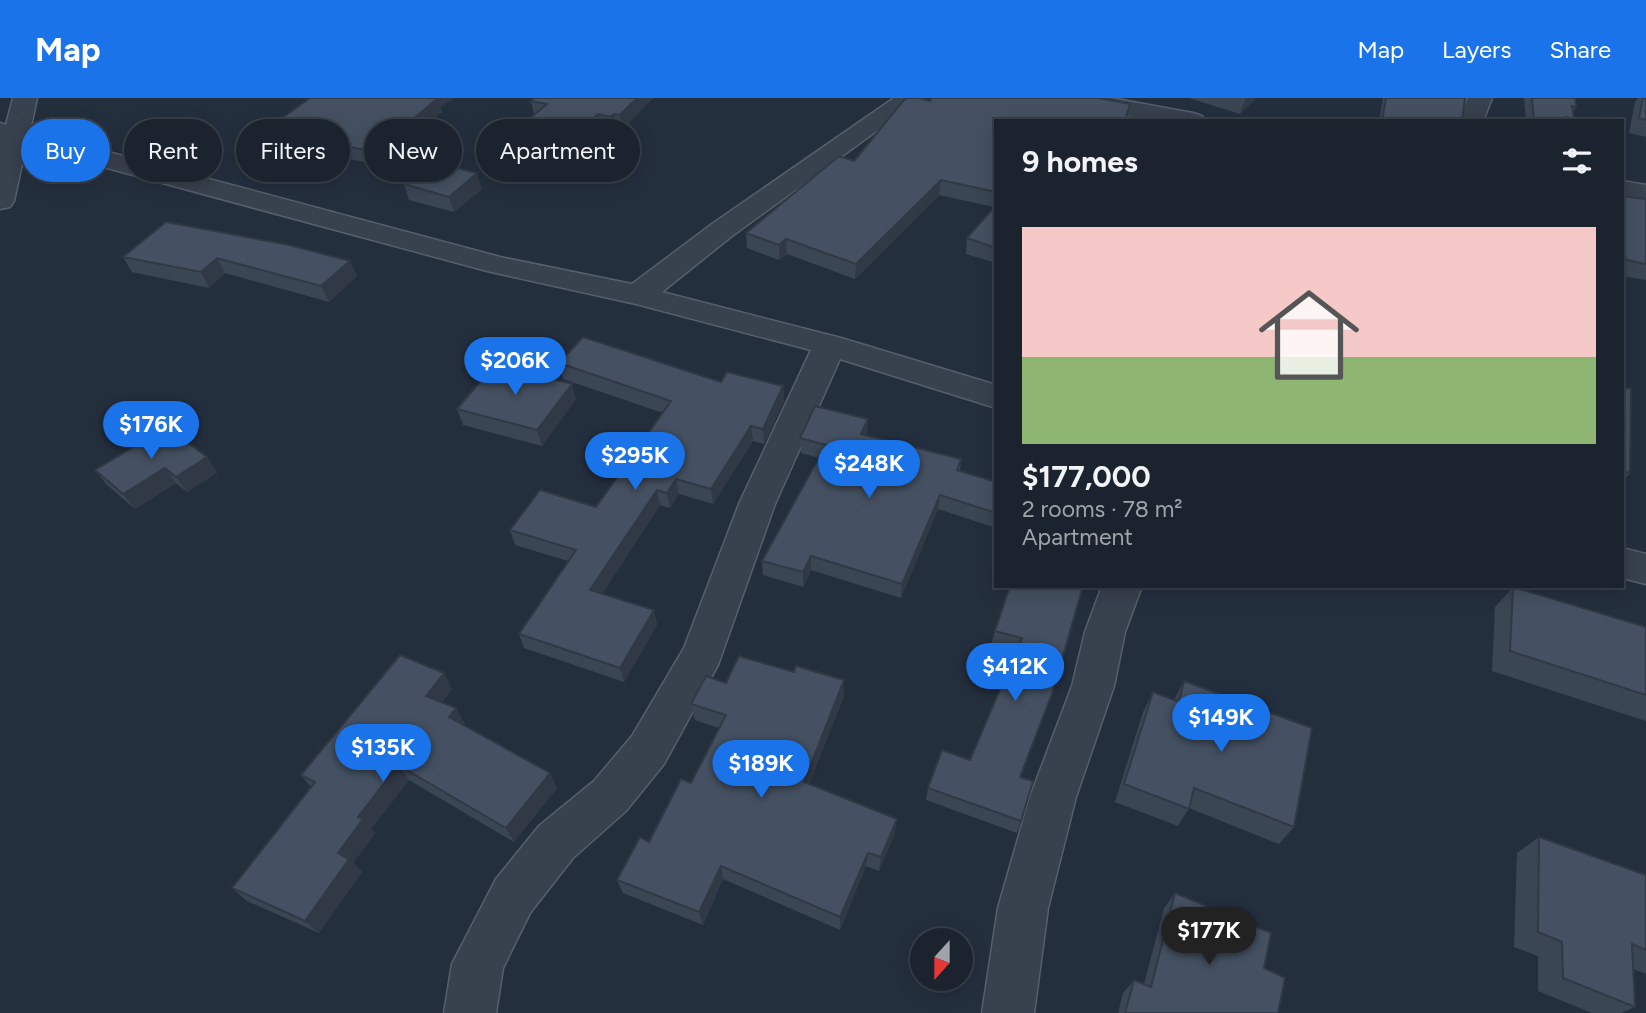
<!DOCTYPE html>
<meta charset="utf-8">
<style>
body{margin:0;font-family:Figtree,sans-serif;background:#242b36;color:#f1f3f6;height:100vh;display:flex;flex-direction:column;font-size:26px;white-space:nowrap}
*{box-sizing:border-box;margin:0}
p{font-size:23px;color:#a0a4aa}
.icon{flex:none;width:38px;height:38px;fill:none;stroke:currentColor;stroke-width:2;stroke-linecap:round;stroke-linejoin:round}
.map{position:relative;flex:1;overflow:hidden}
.panel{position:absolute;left:994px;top:21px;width:630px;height:469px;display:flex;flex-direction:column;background:#1b232e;border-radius:0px;box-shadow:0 4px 18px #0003,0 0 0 2px #39404a}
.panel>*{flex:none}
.top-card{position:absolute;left:21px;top:21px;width:665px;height:63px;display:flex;gap:14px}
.needle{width:46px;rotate:201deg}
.controls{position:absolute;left:910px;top:830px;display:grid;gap:14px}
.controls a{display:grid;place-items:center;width:63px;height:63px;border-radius:50%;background:#1b232e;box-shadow:0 4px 18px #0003,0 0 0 2px #39404a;font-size:35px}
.price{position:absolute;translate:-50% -60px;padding:0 16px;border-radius:24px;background:#1a73e8;color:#fff;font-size:23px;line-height:46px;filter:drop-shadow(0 2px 4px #0008)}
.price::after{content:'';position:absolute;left:50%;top:42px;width:21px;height:16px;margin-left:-10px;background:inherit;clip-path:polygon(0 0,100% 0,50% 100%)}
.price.current{background:#222;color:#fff}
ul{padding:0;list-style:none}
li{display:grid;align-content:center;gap:14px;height:371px;padding:0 28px}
li span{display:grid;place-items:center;height:217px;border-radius:0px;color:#555}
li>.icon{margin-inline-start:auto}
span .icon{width:126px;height:126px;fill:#fffc;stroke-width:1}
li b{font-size:30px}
h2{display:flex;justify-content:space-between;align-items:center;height:84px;padding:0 28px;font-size:30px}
.chip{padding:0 24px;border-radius:32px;background:#1b232e;box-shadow:0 4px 18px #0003,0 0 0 2px #39404a;font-size:24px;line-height:63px}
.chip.current{background:#1a73e8;color:#fff}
header{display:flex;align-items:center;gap:42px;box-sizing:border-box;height:98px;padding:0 35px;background:#1a73e8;color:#fff}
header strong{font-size:33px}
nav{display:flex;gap:38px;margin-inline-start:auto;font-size:24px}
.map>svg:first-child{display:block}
</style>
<header>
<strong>Map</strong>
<nav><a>Map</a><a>Layers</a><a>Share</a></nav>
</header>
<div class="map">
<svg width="1646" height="915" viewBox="0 0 1646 915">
<rect width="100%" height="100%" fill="#242f3e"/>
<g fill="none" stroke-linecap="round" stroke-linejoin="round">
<!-- minor casing -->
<g stroke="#565f6c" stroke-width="3">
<path id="minor" d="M13 0H37L30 33 500 159 632 186 712 126 894 0H922L732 138 662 194 841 240 996 287V310L840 261 775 406 718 567 664 666 626 713 573 760 530 815 503 870 496 915H444L452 866 496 781 539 728 594 683 632 638 684 550 739 406 811 252 636 206 487 173 26 48 14 103 10 109 0 111V25L6 27Z
M1060 0H1111L1193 15 1202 18 1205 23H1152L1072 7 1063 5Z
M1468 0H1492L1483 23H1458Z
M1622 83 1646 87V103L1622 99Z
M1622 450 1646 456V486L1622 480Z
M1102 488H1142L1125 534 1114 588 1076 699 1048 810 1034 915H982L998 810 1030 699 1072 588 1085 534Z"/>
</g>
<!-- minor -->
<use href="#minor" fill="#38414e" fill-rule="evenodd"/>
</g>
<!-- wall -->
<path fill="#3b4654" d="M534 0H653L622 32 616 30 614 33 600 30 561 66 510 54 506 40 534 17 531 3Z
M1189 0H1256L1240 16Z
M1383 0H1465L1462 23H1379Z
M1524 0H1575L1576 9 1573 14 1574 21 1573 23H1526Z
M1638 0H1646V39L1629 35 1635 4Z
M441 9 442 14 379 67 273 45 267 31Z
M996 23V165L966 156 967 140 994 109 939 97 855 181 787 156 779 162 747 150 746 135 854 63Z
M404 86 482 91 454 114 409 102Z
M1622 98 1646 101V182L1622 178Z
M166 124 350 163 357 178 329 204 225 175 209 190 132 174 123 159Z
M559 265 721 284 783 288 784 303 764 346 753 343 713 406 679 396 670 410 660 407 602 496 654 512 657 527 624 584 524 550 519 536 568 463 515 447 510 432 596 409 663 315 563 281Z
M1622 289 1630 375 1622 383Z
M576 301 542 348 463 327 457 311Z
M867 336V337L961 361 960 373 996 384V430L938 411 901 500 811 472 803 489 763 477 762 463 819 360 801 355 800 340Z
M207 359 217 375 187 394 176 385 135 411 107 387 95 372Z
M1010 488 1053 593 1021 679V723L1017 735 926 702 928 690 970 662 1016 554 991 547 995 533Z
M1513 489 1646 529V623L1492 573 1495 509Z
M794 574 844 582V598L809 686 895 735 879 773 866 768 840 832 723 781 703 827 623 795 617 782 649 744 691 685 719 630 695 622 691 606 726 585Z
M444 575 452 591 442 604 465 626 464 627 550 675 557 690 514 744 409 682 371 731 375 735 353 765 362 774 319 835 247 803 232 790 311 689 301 677Z
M1184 583 1294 729 1279 746 1189 710 1178 728 1115 704 1143 614 1153 594 1174 602Z
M1539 739 1646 777V876L1633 871 1635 909 1621 915H1592L1538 893V858L1514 849 1517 755Z
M1175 795 1264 870 1278 915H1118L1123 895 1134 882 1144 886 1164 810Z"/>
<!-- shaded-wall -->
<path fill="#303945" d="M432 0H454L441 9 442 14 379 67 374 54Z
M637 0H653L622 32 620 17Z
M1246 0H1256L1240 16 1245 1Z
M598 16 600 30 561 66 558 52Z
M614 16 616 30 614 33 611 19Z
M477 75 482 91 454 114 449 99Z
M941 82 939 97 855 181 856 166Z
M786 141 787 156 779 162V147Z
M217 160 225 175 209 190 201 174Z
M350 163 357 178 329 204 321 188Z
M572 286 576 301 542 348 537 332Z
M783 288 784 303 764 346 763 331Z
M868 321 867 336 860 351 861 336Z
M751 328 753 343 713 406 711 391Z
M207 359 217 375 187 394 176 379Z
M165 370 176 385 135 411 123 396Z
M676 381 679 396 670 410 667 395Z
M657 392 660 407 595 507 590 492Z
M940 397 938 411 901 500 902 486Z
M811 458V472L803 489V474Z
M654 512 657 527 624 584 620 570Z
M444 575 452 591 435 614 426 598Z
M844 582V598L804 699V684Z
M456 610 465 626 458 634 449 619Z
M398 667 409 682 371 731 375 735 353 765 362 774 319 835 305 823 338 755 358 719Z
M550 675 557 690 514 744 506 730Z
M897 721 895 735 879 773 881 759Z
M868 755 866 768 840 832V819Z
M721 768 723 781 703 827 699 814Z"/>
<!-- building -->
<path fill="#455162" stroke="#303945" stroke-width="2" d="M310 0H438L374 54 267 31Z
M534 0H637L620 17 614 16 611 19 598 16 558 52 506 40 547 6 531 3Z
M908 0H919L930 3 932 0H1099L1130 6 1125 23H996V94L941 82 856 166 786 141 779 147 746 135 839 58 854 63 904 2Z
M1386 0H1465L1462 23H1382Z
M1532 0H1575L1576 9 1572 8 1574 21 1566 19 1567 23H1534Z
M1643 0H1646V22L1639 20Z
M433 64 477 75 449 99 404 86Z
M1622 98 1646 101V166L1627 162 1622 152Z
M996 107V150L967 140Z
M166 124 289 147 350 163 321 188 217 160 201 174 123 159Z
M583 239 721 284 727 274 783 288 763 331 751 328 711 391 676 381 667 395 657 392 590 492 654 512 620 570 519 536 576 452 510 432 540 392 596 409 671 303 559 265Z
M495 266 572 286 537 332 457 311Z
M1622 289 1631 291 1630 375 1622 373Z
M815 308 868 321 861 336 961 361 957 372 996 384V415L940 397 902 486 811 458 803 474 762 463 826 347 800 340Z
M167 329 207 359 176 379 165 370 123 396 95 372Z
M1010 488H1083L1053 593 1020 679 1033 683 1021 723 928 690 942 652 970 662 1022 540 995 533Z
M1513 489 1646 529V597L1510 553Z
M400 557 444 575 426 598 456 610 449 619 550 675 506 730 398 667 358 719 363 721 338 755 349 761 305 823 232 790 315 684 301 677Z
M739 558 794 574 796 568 844 582 804 684 897 721 881 759 868 755 840 819 721 768 699 814 617 782 640 739 649 744 681 681 691 685 726 617 691 606 706 578 726 585Z
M1184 583 1312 630 1294 729 1194 690 1189 711 1124 686 1153 594 1179 604Z
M1539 739 1646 777V852L1632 846 1635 909 1563 880 1562 844 1538 834Z
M1175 795 1271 835 1264 870 1285 880 1278 915H1125L1134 882 1151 889Z"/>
</svg>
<div class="controls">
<a><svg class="needle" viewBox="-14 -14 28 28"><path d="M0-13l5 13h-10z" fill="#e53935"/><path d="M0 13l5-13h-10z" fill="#a0a4aa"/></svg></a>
</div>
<b class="price" style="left:515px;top:299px">$206K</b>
<b class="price" style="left:151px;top:363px">$176K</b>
<b class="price" style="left:635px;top:394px">$295K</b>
<b class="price" style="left:869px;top:402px">$248K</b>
<b class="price" style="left:1015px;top:605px">$412K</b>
<b class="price" style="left:1221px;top:656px">$149K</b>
<b class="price" style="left:383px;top:686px">$135K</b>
<b class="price" style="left:761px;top:702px">$189K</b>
<b class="price current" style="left:1209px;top:869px">$177K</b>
<div class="top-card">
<a class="chip current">Buy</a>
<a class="chip">Rent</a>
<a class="chip">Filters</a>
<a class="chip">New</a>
<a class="chip">Apartment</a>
</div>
<section class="panel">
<h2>9 homes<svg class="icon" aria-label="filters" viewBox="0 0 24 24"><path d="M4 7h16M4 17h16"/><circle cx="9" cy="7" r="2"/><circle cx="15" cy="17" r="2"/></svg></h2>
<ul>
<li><span style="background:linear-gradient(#f6c9c9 60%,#8fb573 0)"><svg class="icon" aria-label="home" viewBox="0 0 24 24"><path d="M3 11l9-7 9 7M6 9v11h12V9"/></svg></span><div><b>$177,000</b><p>2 rooms · 78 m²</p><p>Apartment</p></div></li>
</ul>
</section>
</div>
